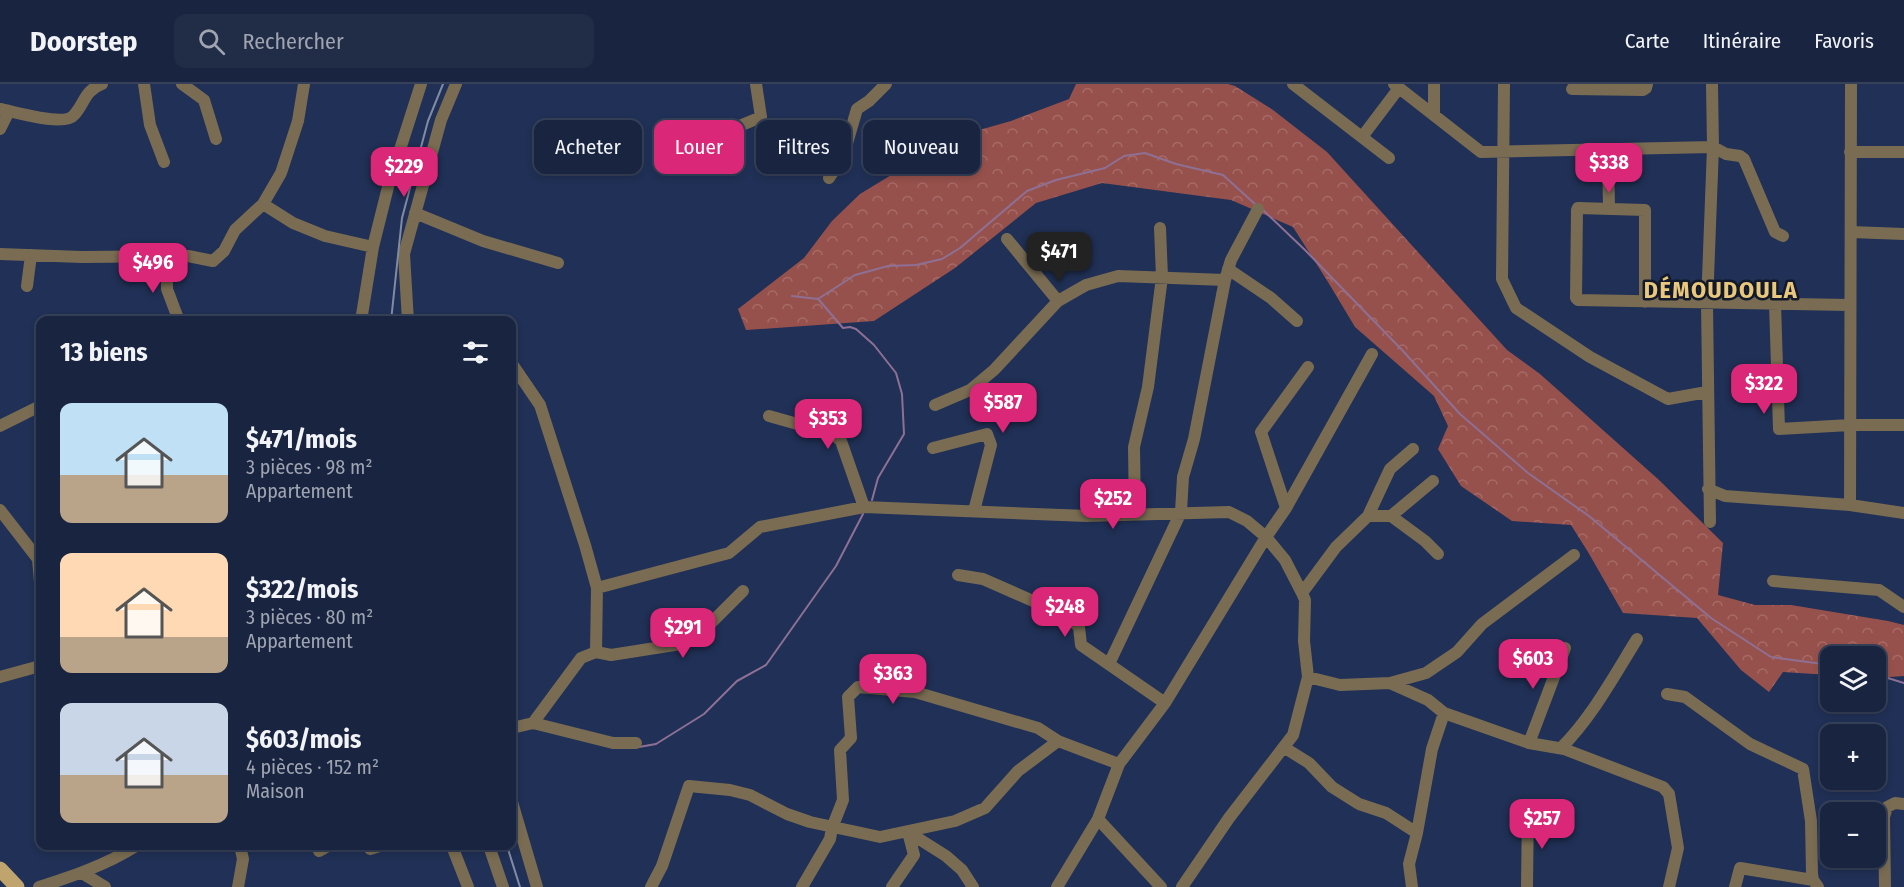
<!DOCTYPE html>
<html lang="fr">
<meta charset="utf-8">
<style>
body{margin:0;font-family:"Fira Sans Condensed",sans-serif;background:#212c47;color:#f1f3f6;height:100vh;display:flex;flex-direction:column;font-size:22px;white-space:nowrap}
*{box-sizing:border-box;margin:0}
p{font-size:20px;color:#9fa4b1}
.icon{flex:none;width:33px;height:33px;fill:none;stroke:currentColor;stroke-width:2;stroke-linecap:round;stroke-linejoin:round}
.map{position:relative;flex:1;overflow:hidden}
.panel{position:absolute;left:36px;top:232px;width:480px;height:534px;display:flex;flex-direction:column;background:#182440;border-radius:12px;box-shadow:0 3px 9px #0003,0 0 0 2px #364159}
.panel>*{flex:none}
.top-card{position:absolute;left:534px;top:36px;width:570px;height:54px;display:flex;gap:12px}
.controls{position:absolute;left:1820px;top:562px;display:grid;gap:12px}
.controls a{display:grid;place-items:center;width:66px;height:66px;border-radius:12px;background:#182440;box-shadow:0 3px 9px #0003,0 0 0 2px #364159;font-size:30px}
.price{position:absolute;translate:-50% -51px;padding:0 14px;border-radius:12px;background:#db2777;color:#fff;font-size:20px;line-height:39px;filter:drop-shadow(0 2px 3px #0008)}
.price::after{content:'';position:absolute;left:50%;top:36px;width:18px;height:14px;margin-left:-9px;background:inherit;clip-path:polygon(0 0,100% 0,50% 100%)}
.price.selected{background:#222;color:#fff}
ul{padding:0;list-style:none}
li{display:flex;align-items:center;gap:18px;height:150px;padding:0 24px}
li span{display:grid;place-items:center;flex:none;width:168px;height:120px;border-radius:12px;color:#555}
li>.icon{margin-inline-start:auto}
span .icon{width:72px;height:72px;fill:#fffc;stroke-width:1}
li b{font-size:26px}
h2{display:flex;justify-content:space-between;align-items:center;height:72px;padding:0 24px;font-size:26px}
.pill{padding:0 21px;border-radius:12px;background:#182440;box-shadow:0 3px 9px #0003,0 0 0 2px #364159;font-size:21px;line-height:54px}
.pill.selected{background:#db2777;color:#fff}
header{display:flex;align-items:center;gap:36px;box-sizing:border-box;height:84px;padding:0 30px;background:#182440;border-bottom:2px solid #364159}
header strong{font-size:28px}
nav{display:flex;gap:33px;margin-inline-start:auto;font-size:21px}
.search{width:420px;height:54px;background:#212c47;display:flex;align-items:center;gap:15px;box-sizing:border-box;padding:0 21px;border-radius:12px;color:#9fa4b1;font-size:22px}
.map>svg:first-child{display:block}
</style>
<header>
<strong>Doorstep</strong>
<div class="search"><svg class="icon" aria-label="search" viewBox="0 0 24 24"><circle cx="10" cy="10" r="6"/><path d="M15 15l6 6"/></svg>Rechercher</div>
<nav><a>Carte</a><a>Itinéraire</a><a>Favoris</a></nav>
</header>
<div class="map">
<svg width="1904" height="803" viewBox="0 0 1904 803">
<defs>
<pattern id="forest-crowns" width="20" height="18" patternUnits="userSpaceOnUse" patternTransform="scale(1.5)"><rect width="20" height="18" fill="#97514c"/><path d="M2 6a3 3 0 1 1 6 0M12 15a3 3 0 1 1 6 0" fill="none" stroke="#a66a67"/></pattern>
</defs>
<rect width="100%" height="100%" fill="#203056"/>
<!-- forest -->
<path fill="url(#forest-crowns)" d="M1076 0H1228L1235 2 1273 26 1327 68 1507 266 1540 290 1659 396 1723 459 1718 511 1755 521H1791L1888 537 1904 541V592L1875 594V573H1830V591L1783 588 1769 608 1741 586 1697 534 1623 529 1588 468 1571 441 1512 437 1461 402 1438 365 1448 342 1434 312 1355 243 1328 198 1293 143 1231 116 1102 99 1036 119 955 184 874 237 746 246 738 225 804 174 832 137 860 110 911 79 937 58 1011 37 1069 15Z"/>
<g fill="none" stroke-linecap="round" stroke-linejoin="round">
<!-- stream -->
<path stroke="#8e7094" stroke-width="2" d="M1263 126 1305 166 1403 267 1460 330 1528 389 1589 432 1711 534 1771 573 1830 581
M792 212 818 215 855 191 888 182 916 181 942 175 960 164 1027 107 1056 96 1105 84 1124 72 1145 69 1176 80 1223 91 1256 121
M819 216 843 244 850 243 856 245 874 261 896 289 902 310 904 350 878 394 872 416
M1875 590 1904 599
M639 663 656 660 704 630 737 597 766 581 836 482 863 430"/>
<!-- minor -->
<path stroke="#796c52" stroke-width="12" d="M144 0 150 41 164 78
M182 0 204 16 216 55
M1293 0 1389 74
M1394 0 1481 68 1713 63 1726 70 1740 72 1744 75 1775 148 1783 152
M1504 0 1502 195 1516 224 1590 273 1668 315 1707 308
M1572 5 1643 6 1646 4 1647 0
M0 25C15 28 65 43 74 31 85 19 84 7 102 0
M1434 31V0
M0 45 9 27
M1362 53 1399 4
M663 57 725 48 761 33 756 0
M1608 66 1609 125
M1850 68H1904
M829 94 843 73 857 25 869 17 886 0
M263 120 281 89 298 37 304 0
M415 129 483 157 558 179
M1851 148 1904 150
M1007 155 1058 217
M0 170 82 173 188 172 213 177 224 167 235 146 263 120 293 139 325 152 373 163
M162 172 167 185V205L179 237
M1228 185 1271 214 1297 237
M27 202 31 171
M1645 218V126L1578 124 1577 126 1576 214 1578 216 1849 221
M1775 220 1779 345 1850 341H1904
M54 236 55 237
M361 237 373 163 388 103 421 0
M408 237 404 170 441 36 456 0
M512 280 540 321 585 461 597 504 596 568 581 574 533 639
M935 321 970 306 994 286 1058 217 1086 201 1118 192 1225 196
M769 332 833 350 841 357 864 423
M0 342 40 322
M933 364 987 350 991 361 974 427
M1708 405 1725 412 1850 421 1904 429
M1850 421 1851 0
M1286 424 1261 348 1308 283
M0 426 38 475 40 498
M1135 431 1134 363 1148 303 1162 193 1160 144
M1368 432 1390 385 1413 365
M1391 432 1425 457 1438 470
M1710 438 1707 220 1713 63 1712 0
M958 491 983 495 1067 532 1079 543 1081 561 1165 619
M1773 497 1879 506 1904 523
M597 504 729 469 760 443 864 423 1087 432 1229 428 1247 437 1266 453 1285 476 1302 509 1305 516 1304 557 1308 593 1293 651 1229 734 1182 803
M1302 509 1336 463 1368 432H1391L1433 397
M596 568 611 571 681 560 703 547 743 507
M1109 580 1181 428 1183 393 1194 355 1225 196 1231 176 1258 125
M0 593 40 582
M1308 593 1340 601 1390 599 1426 589 1457 568 1482 540 1574 471
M1390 599 1428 616 1444 629 1529 659 1564 665 1663 703 1669 710 1678 764 1669 803
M1667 610 1685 613 1750 660 1803 685 1811 737 1812 790 1813 796 1818 803
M512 644 533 639 613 659H636
M1529 659 1565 564
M1285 664 1309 679 1332 703 1359 720 1386 729 1417 749
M1561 664C1592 633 1614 592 1637 555
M512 718 537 803
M1098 735 1161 803
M908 748 946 772 962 786 973 803
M317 762 319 767 328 762
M368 762 370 765 380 762
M452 762 468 803
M489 762 503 803
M82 789 105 803
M39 803C73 792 106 781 136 762
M238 803 243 775 240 762
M651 803 662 782 689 702 730 706 750 711 787 730 810 738 880 753 955 737 985 724 1018 687 1058 657
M802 803 830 755 832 744 843 716 840 666 851 654 848 613 858 603 915 608 1038 644 1058 657 1119 680
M892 803 914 771 908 748
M1057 803 1098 735 1119 680 1165 619 1266 453 1286 424 1372 270
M1412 803 1409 780 1417 749 1432 665 1444 629
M1527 803 1528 724
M1735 803 1740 784 1813 796
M1885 803 1884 733 1887 723 1895 719 1904 720"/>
<!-- major -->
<path stroke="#bfa56d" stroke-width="15" d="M0 785 17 803"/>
<!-- rail -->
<path stroke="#818ba4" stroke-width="2" d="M391 237 402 134 428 37 443 0
M507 762 520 803"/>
</g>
<g text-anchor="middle" stroke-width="5" stroke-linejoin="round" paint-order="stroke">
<!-- district labels -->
<g font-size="24" font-weight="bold" letter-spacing="1.5" fill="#e9c77d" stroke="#12192a">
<text x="1721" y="214">DÉMOUDOULA</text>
</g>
</g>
</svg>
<div class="controls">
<a><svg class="icon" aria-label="layers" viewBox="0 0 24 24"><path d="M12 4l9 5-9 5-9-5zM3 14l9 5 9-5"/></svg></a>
<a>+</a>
<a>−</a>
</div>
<b class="price" style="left:1609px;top:110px">$338</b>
<b class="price" style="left:404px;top:114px">$229</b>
<b class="price selected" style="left:1059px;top:199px">$471</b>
<b class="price" style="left:153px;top:210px">$496</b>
<b class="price" style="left:1764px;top:331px">$322</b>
<b class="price" style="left:1003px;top:350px">$587</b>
<b class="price" style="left:828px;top:366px">$353</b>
<b class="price" style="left:1113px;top:446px">$252</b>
<b class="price" style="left:1065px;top:554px">$248</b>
<b class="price" style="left:683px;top:575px">$291</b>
<b class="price" style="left:1533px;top:606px">$603</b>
<b class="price" style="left:893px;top:621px">$363</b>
<b class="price" style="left:1542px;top:766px">$257</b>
<div class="top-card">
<a class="pill">Acheter</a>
<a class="pill selected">Louer</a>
<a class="pill">Filtres</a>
<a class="pill">Nouveau</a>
</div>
<section class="panel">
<h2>13 biens<svg class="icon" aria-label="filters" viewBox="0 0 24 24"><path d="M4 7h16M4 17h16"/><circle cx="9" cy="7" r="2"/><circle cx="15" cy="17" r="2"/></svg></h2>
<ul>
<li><span style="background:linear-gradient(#bfe0f5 60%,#b9a48a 0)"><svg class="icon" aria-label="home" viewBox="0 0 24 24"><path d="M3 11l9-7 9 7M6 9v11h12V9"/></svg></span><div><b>$471/mois</b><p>3 pièces · 98 m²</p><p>Appartement</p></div></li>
<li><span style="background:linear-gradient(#ffd9b3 70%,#b9a48a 0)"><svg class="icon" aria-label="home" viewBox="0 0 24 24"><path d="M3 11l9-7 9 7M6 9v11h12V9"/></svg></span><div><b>$322/mois</b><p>3 pièces · 80 m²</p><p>Appartement</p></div></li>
<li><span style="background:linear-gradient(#c9d6e8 60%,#b9a48a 0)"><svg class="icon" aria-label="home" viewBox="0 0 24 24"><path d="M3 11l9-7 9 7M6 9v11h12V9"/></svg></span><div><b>$603/mois</b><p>4 pièces · 152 m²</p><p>Maison</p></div></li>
</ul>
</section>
</div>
